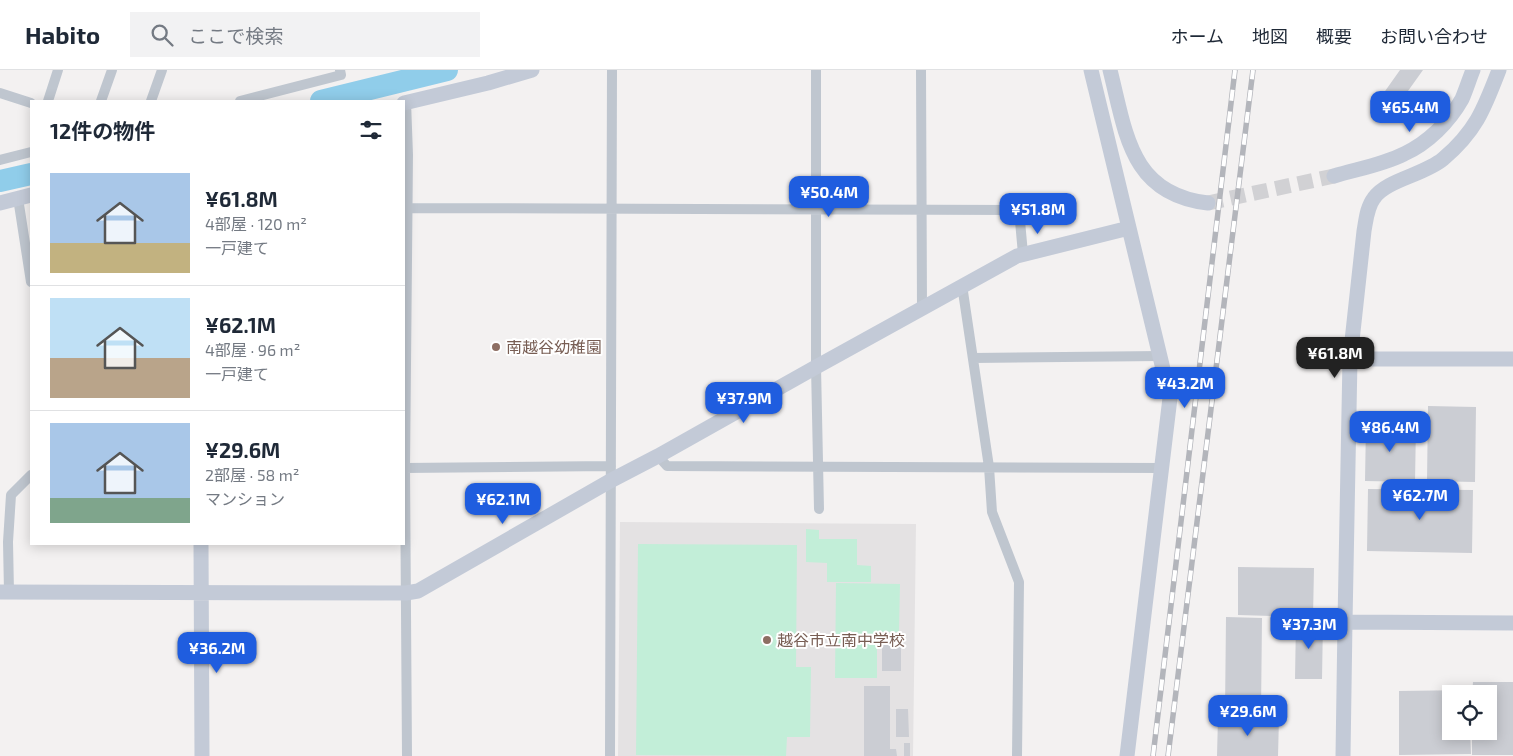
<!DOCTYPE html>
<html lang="ja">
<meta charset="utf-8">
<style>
body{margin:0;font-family:"Exo 2","Noto Sans JP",sans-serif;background:#f2f2f3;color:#1f2937;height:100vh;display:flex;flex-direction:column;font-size:19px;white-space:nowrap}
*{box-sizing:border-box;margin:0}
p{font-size:16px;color:#747a83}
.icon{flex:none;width:28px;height:28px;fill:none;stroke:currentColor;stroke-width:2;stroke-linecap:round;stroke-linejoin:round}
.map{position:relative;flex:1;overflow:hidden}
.details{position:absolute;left:30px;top:30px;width:375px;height:445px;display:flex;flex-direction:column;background:#fff;border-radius:0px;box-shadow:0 2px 12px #0003}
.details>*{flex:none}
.tools{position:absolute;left:1442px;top:615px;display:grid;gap:10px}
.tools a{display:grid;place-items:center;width:55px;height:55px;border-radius:0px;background:#fff;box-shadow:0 2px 12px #0003;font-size:25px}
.price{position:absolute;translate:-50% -42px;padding:0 11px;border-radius:10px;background:#1f5ddf;color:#fff;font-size:16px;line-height:32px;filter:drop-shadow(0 1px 2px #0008)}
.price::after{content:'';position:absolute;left:50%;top:30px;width:15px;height:11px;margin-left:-8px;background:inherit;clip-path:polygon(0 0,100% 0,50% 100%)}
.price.selected{background:#222;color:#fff}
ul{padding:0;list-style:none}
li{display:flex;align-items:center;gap:15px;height:125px;padding:0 20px}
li+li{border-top:1px solid #e0e1e3}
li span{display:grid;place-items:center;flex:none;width:140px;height:100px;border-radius:0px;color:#555}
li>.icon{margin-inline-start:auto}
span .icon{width:60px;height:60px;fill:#fffc;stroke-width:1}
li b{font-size:21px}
h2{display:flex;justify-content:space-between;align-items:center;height:60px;padding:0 20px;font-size:21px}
header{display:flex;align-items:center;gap:30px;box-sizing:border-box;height:70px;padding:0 25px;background:#fff;border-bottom:1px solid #e0e1e3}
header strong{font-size:24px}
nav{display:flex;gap:28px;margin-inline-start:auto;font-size:18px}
.search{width:350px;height:45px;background:#f2f2f3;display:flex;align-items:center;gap:12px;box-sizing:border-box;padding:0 18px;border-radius:0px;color:#747a83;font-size:19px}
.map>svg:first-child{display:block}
</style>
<header>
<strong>Habito</strong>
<div class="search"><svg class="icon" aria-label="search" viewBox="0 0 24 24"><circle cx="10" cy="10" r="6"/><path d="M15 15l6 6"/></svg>ここで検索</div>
<nav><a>ホーム</a><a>地図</a><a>概要</a><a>お問い合わせ</a></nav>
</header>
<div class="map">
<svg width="1513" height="686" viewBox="0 0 1513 686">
<rect width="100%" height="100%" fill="#f3f1f1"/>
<!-- education -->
<path fill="#e4e2e3" d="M620 452 916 454 913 686H618Z"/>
<!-- green -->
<path fill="#c2eed8" d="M806 459 819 460V469H857V495L871 496V512H827V493L806 492Z
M638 474 797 475 796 597H811L810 667H787L786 686 636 685Z
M836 513 900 514 899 562H877V608H835Z"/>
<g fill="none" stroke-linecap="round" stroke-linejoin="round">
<!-- river -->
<path stroke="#90cdea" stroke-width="22" d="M321 31 447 0
M0 111 31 104"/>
</g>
<!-- building -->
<path fill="#cbcdd3" d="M1400 0H1423L1393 42 1378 31Z
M1428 336 1476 337 1475 412 1427 411Z
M1366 354 1416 355 1415 412 1365 411Z
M1368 419 1473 420 1472 483 1367 481Z
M1238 497 1314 498 1313 547 1238 545Z
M1226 547 1262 548 1261 642 1225 641Z
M1296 550 1323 551 1322 609H1295Z
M882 569H901V601H882Z
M1473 612H1513V685H1472V661H1489V624H1472Z
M864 616H890V679H896L897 686H864Z
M1470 620V624H1451V661H1470L1471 684 1399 685V621Z
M896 639H908L909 667H896Z
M1218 647 1279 648 1278 686H1217Z
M904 673H910V686H904Z"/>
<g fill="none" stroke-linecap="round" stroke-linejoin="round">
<!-- secondary-tunnel -->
<path stroke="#d1d1d4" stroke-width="15" stroke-dasharray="15 8" stroke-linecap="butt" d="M1208 133 1334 106"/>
<!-- street -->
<path stroke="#bfc6cf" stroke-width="10" d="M816 0V297L819 439
M921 0 922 238
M0 23 31 33
M48 31 58 0
M101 31 112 0
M151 31 162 0
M240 31 341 5 340 0
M406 32 408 85 405 398 407 686
M0 90 31 82
M18 128 31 212
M404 138 1019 140 1023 184
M962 215 989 397 992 442 1019 512 1017 686
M973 288 1160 286
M658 386 667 396 1162 398
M404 398 611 396
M9 522 8 472 11 425 31 405
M610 686 612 0"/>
<!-- secondary -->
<path stroke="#c3cad7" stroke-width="15" d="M1091 0 1170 328 1127 686
M1110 0C1126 63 1130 124 1208 133
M404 33 488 13 532 0
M1334 106C1357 99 1382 95 1404 84 1428 73 1449 52 1462 29 1466 20 1469 10 1473 0
M0 133 31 125
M1350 289H1513
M201 474 202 686
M0 522 406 523 418 521 610 411 658 386 816 297 1017 186 1129 158
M1345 552 1513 553
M1343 686 1345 552 1350 289 1364 161C1366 150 1367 137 1374 128 1386 110 1424 105 1443 89 1476 61 1484 39 1499 0"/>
<!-- rail casing -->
<g stroke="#b3b5bb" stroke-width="5.5">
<path id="rail" d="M1153 686 1235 0
M1168 686 1253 0"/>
</g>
<!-- rail -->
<use href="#rail" stroke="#fff" stroke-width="4" stroke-dasharray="11" stroke-linecap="butt"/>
</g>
<!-- markers -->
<g fill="#8d6e63" stroke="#fff" stroke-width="2">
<circle cx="496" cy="277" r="5"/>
<circle cx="767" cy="570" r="5"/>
</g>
<g text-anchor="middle" stroke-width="4" stroke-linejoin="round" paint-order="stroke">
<!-- education labels -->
<g font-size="16" fill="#785e54" stroke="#fff" text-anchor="start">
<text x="506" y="283">南越谷幼稚園</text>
<text x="777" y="576">越谷市立南中学校</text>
</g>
</g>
</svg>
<div class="tools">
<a><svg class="icon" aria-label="locate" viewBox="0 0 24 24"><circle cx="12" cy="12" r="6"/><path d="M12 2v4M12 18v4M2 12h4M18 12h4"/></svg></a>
</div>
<b class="price" style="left:1410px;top:63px">¥65.4M</b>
<b class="price" style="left:829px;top:148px">¥50.4M</b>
<b class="price" style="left:1038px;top:165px">¥51.8M</b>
<b class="price selected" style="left:1335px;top:309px">¥61.8M</b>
<b class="price" style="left:1185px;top:339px">¥43.2M</b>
<b class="price" style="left:744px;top:354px">¥37.9M</b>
<b class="price" style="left:1390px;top:383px">¥86.4M</b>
<b class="price" style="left:1420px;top:451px">¥62.7M</b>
<b class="price" style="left:503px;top:455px">¥62.1M</b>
<b class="price" style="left:1309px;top:580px">¥37.3M</b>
<b class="price" style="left:217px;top:604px">¥36.2M</b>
<b class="price" style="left:1248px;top:667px">¥29.6M</b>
<section class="details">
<h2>12件の物件<svg class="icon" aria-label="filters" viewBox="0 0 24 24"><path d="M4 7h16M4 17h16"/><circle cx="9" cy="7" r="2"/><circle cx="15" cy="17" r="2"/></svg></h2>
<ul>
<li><span style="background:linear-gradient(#a9c7e8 70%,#c2b280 0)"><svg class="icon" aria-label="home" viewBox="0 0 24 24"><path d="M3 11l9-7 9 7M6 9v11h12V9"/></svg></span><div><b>¥61.8M</b><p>4部屋 · 120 m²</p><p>一戸建て</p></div></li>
<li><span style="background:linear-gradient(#bfe0f5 60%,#b9a48a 0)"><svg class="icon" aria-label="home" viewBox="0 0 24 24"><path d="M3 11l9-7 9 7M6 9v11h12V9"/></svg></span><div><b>¥62.1M</b><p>4部屋 · 96 m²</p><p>一戸建て</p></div></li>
<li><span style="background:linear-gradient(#a9c7e8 75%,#7fa58c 0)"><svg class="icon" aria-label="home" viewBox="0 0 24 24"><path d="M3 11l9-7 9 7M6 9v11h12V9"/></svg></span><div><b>¥29.6M</b><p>2部屋 · 58 m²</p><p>マンション</p></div></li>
</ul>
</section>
</div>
